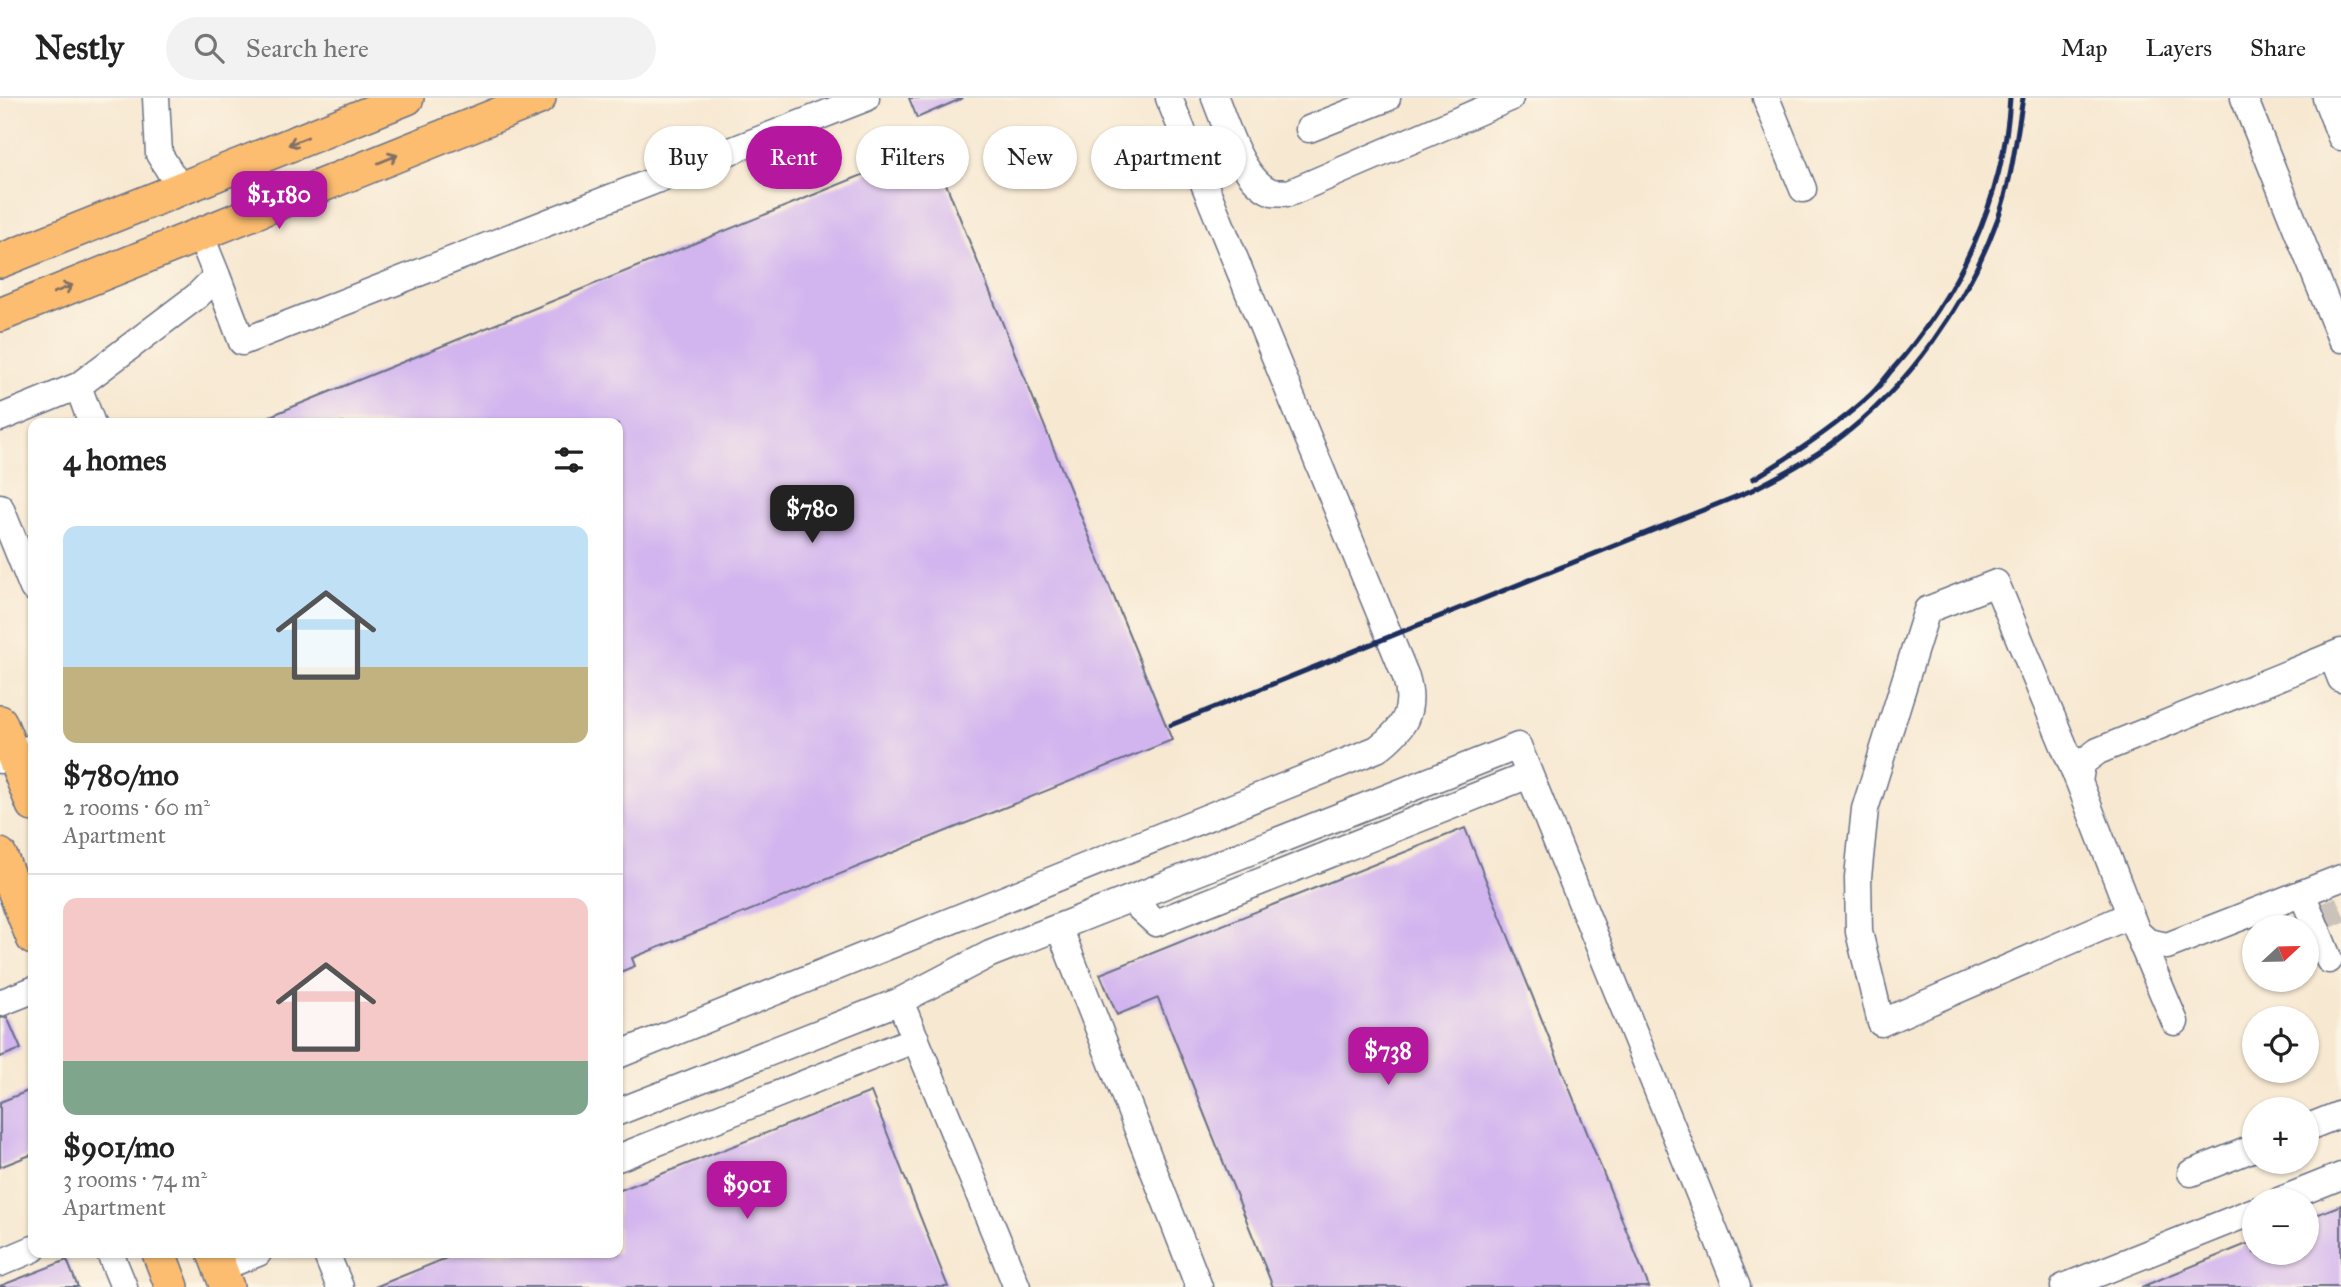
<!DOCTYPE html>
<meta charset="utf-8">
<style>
body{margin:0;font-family:"IM FELL Great Primer",serif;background:#f2f2f2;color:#222;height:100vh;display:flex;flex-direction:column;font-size:26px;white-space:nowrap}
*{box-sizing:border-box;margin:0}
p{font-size:23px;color:#767676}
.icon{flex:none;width:38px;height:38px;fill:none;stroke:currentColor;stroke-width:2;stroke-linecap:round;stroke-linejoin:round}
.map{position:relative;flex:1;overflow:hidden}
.side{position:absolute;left:28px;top:320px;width:595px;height:840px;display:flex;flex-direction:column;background:#fff;border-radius:14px;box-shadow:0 2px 5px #0004}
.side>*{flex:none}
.top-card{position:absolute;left:644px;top:28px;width:665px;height:63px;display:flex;gap:14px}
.needle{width:46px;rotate:68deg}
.buttons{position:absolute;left:2242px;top:817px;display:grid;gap:14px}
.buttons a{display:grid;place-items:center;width:77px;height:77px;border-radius:50%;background:#fff;box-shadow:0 2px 5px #0004;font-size:35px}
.price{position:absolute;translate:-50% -60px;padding:0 16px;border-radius:14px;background:#b5179e;color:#fff;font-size:23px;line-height:46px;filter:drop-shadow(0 2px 4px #0008)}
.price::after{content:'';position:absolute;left:50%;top:42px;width:21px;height:16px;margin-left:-10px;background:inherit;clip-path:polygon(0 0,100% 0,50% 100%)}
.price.on{background:#222;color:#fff}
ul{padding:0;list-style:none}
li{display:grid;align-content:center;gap:14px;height:371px;padding:0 35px}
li+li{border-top:2px solid #e0e0e0}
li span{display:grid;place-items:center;height:217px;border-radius:14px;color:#555}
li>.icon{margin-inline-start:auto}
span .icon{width:126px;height:126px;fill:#fffc;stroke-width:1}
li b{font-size:30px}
h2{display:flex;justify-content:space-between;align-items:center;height:84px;padding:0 35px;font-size:30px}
.chip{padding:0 24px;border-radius:32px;background:#fff;box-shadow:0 2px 5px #0004;font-size:24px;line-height:63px}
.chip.on{background:#b5179e;color:#fff}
header{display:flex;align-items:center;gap:42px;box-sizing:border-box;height:98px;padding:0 35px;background:#fff;border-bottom:2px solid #e0e0e0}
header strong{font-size:33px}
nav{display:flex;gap:38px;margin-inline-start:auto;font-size:24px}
.search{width:490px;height:63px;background:#f2f2f2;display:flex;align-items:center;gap:18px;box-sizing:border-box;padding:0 24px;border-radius:38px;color:#767676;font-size:26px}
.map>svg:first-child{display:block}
</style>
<header>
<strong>Nestly</strong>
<div class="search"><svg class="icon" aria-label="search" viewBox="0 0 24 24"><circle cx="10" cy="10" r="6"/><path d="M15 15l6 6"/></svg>Search here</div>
<nav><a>Map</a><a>Layers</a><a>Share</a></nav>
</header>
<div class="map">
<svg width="2341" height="1189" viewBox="0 0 2341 1189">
<rect width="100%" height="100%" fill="#fcf5e5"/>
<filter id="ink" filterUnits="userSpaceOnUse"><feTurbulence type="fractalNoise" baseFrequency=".0143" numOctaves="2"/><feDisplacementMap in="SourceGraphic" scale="14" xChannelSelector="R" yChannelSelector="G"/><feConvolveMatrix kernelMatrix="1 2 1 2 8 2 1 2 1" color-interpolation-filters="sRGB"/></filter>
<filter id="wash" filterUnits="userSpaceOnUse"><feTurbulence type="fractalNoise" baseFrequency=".00686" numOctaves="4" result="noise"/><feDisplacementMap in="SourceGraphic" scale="28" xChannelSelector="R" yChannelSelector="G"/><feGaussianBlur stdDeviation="1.57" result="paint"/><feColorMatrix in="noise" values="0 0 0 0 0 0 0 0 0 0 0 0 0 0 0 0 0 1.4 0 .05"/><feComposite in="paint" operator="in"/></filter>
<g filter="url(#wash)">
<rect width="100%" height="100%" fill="#f7e8d1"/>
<g id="blocks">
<!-- building -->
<path fill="#d2b4ef" d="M909 0H963L917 20Z
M931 49 1172 642 632 860 635 868 618 875V326L253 325Z
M1465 730 1649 1189H1273L1158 900 1117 917 1100 876Z
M7 919 21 951 0 959V920Z
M33 991V1056L0 1069V1004Z
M871 994 948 1189H375L459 1155H618V1093Z
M2341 1107V1189H2141L2254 1143V1155H2306V1121Z
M67 1162 78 1189H0V1188Z"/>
</g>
</g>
<g filter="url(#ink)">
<use href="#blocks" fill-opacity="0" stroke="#687086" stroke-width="2"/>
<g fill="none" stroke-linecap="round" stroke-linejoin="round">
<!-- minor-tunnel -->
<path stroke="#cbc3ba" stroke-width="26" stroke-dasharray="26 13" stroke-linecap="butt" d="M2323 819 2341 811"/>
<!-- minor casing -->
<g stroke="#687086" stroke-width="29">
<path id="minor" d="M156 0 159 56 180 90
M1215 0C1226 27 1242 83 1272 94 1277 95 1284 94 1289 95L1510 0
M1766 0 1803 91
M2244 0 2341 241
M2326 0 2341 39
M1309 31 1387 0
M217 178 242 244 866 0
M0 320 78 288
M92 326 78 288 197 198 217 178 200 136
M0 409 33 490
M2341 554 2098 653 2082 665 2079 684 2137 834 2148 844 2167 848 2341 780
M2332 558 2341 581
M0 662 33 649
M2079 684 1996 485 1927 512 1865 711 1858 779 1859 834 1881 925 2130 817
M2302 795 2329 862
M1130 801 1156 825 1529 677
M1059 829 1199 1189
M2137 834 2175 924
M900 903 990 856 1518 648 1737 1189
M0 905 33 892
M618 957 1377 651C1404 631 1416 613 1406 579L1169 0
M618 1014 900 903 1017 1189
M2306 1030 2341 1016
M618 1060 916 941
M2191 1075 2254 1050
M2281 1102 2341 1078
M110 1155 124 1189
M326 1155 340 1189
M0 1165 33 1151
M220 1170 258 1155
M2064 1189 2254 1113"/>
</g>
<!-- major casing -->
<g stroke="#687086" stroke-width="36">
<path id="major" d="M0 163 407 0
M0 217 539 0
M0 624 33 707
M0 757 33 840
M159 1155 172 1189
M214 1155 227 1189"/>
</g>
<!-- minor -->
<use href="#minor" stroke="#fff" stroke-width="26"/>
<!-- major -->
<use href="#major" stroke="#fcbd6f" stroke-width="33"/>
<!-- rail -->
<path stroke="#1b2f5e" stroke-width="5" d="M1753 381C1793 357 1831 332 1866 301 1876 293 1883 283 1891 273 1958 198 2004 102 2010 0
M1171 627 1750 393C1779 378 1810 362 1837 342 1910 288 1967 205 1998 120 2012 82 2016 40 2023 0"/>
</g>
<!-- one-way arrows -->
<defs><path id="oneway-shaft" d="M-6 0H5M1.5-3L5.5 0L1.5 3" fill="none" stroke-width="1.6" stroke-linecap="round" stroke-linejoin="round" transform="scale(1.75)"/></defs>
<g stroke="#806f66">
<use href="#oneway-shaft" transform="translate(298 43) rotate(158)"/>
<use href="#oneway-shaft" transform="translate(388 61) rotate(-22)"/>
<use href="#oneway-shaft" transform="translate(63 191) rotate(-22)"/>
</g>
</g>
</svg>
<div class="buttons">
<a><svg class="needle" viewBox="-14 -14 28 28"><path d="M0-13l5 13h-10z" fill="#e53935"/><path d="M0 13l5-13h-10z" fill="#767676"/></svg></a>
<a><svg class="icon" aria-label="locate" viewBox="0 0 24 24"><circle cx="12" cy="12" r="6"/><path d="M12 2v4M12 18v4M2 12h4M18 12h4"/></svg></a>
<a>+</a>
<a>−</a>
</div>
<b class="price" style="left:279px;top:133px">$1,180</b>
<b class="price on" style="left:812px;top:447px">$780</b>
<b class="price" style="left:1388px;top:989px">$738</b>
<b class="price" style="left:747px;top:1123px">$901</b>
<div class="top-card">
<a class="chip">Buy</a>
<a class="chip on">Rent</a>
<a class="chip">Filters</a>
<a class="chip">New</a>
<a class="chip">Apartment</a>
</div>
<section class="side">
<h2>4 homes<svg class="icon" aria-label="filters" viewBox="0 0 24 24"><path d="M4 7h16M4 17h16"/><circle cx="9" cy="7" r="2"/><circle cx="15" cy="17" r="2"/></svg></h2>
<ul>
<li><span style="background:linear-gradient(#bfe0f5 65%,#c2b280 0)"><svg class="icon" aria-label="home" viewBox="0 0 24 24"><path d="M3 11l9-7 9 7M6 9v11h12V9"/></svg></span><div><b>$780/mo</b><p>2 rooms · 60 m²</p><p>Apartment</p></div></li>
<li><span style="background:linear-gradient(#f6c9c9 75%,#7fa58c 0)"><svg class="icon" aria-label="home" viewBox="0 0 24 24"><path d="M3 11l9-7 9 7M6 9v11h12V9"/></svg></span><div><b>$901/mo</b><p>3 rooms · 74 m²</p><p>Apartment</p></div></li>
</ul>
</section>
</div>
